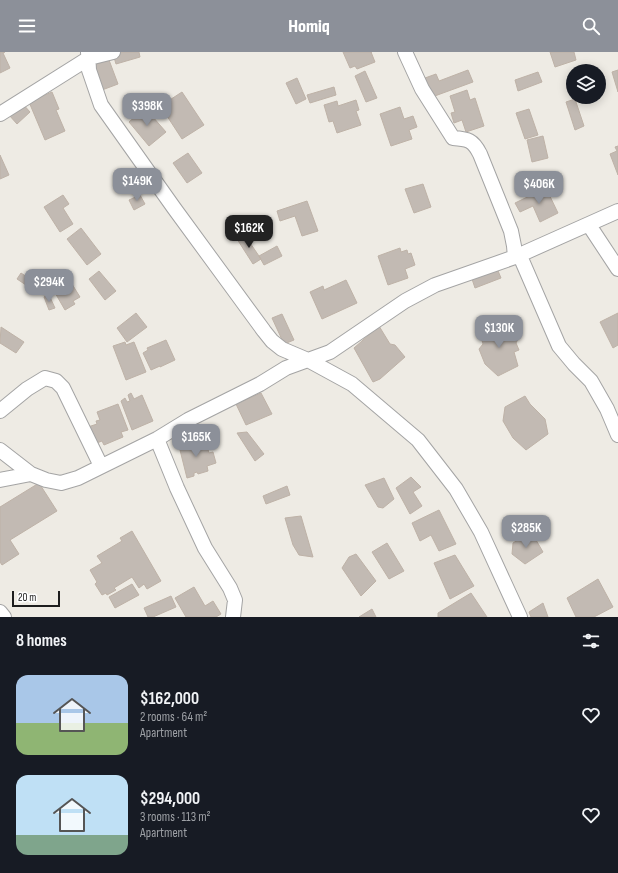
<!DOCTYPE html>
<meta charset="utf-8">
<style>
body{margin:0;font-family:"Sofia Sans Condensed",sans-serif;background:#242831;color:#f1f3f6;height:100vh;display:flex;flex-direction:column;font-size:15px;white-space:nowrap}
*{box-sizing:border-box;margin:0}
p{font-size:13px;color:#9ea1a6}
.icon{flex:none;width:22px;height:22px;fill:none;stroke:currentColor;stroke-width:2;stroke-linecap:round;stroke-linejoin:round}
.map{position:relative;height:565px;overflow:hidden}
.side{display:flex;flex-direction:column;background:#171b24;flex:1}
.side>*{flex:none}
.controls{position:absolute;left:566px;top:12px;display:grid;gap:8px}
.controls a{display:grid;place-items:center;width:40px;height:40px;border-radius:50%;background:#171b24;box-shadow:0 2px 10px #0003;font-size:20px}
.scale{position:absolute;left:12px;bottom:10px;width:48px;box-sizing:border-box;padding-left:4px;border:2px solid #1d1d1d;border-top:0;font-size:11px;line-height:14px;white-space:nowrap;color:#1d1d1d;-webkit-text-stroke:3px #fff;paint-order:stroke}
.price{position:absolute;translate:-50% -34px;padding:0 9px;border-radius:8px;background:#8c9099;color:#fff;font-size:13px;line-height:26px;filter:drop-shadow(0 1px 2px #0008)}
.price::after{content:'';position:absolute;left:50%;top:24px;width:12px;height:9px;margin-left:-6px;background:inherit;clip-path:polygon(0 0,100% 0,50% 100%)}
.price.active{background:#222;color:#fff}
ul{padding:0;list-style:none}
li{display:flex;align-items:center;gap:12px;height:100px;padding:0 16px}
li span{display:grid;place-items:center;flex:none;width:112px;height:80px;border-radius:12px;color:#555}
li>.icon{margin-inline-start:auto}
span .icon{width:48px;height:48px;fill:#fffc;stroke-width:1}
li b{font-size:17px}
h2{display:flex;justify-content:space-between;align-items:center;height:48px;padding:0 16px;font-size:17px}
header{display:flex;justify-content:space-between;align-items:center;height:52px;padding:0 16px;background:#8c9099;color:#fff;font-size:18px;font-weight:800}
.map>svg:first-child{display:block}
</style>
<header><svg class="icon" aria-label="menu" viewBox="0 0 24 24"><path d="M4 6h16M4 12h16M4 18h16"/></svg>Homiq<svg class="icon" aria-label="search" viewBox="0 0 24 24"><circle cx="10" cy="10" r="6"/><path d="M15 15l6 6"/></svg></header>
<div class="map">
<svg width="618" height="565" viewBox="0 0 618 565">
<rect width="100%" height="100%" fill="#eeebe4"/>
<!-- building -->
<path fill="#c2bab3" stroke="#beb2a7" d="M0 0H5L3 1 10 16 0 21Z
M120 0H139L140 5 116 12 113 2Z
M343 0H372H371L375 10 357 17 355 14 350 16Z
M550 0H574L576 8 555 15Z
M109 8 118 32 102 38 93 13Z
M468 18 473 30 432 45 425 26 436 22 439 29Z
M618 18V40L612 20Z
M365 19 377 46 366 50 355 24Z
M538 20 542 30 518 39 515 28Z
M297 26 306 47 296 52 286 31Z
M334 35 336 43 310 51 307 43Z
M467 38 470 48 475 46 484 74 466 80 462 68 454 71 451 61 455 60 450 44Z
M52 40 59 57 56 58 65 79 45 88 29 50Z
M182 40 204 73 182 87 165 61 169 59 165 51Z
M575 47 584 74 575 78 566 50Z
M356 48 359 58 356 59 361 73 337 81 333 69 329 70 324 53 337 49 338 54Z
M22 51 30 60 17 72 9 63Z
M400 55 404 67 413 64 417 75 409 78 412 87 391 94 380 62Z
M145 56 166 80 149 94 129 70Z
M529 57 538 83 525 87 516 61Z
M543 84 548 106 532 110 527 88Z
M618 94V123L610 102 617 99 615 95Z
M188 101 202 121 187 131 173 111Z
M0 103 9 123 0 127Z
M423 132 431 155 414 161 405 137Z
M546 136 558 161 540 170 533 154 520 160 515 151Z
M63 143 69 152 63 156 73 172 60 180 44 155Z
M140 143 145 152 134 158 129 148Z
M307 149 318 179 302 184 295 164 280 169 277 159Z
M81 176 101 202 87 213 67 187Z
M244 182 261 207 253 212 237 187Z
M277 194 282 204 264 213 259 204Z
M400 196 401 200 407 198 408 202 411 201 415 213 405 217 408 226 388 233 378 204Z
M496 214 501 226 475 236 471 224Z
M99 219 116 239 105 248 89 227Z
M21 221 30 227 26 233 17 227Z
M67 224 80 245 73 249 75 252 65 258 54 239 57 236 54 231Z
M346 228 357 251 322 267 310 240 323 234 324 238Z
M49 243 55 256 49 258 44 245Z
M136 261 147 275 127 290 117 276Z
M618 261V293L613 296 600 270Z
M282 262 294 288 284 292 272 266Z
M500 271 502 275 509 274 518 287 516 291 519 298 514 300 518 314 498 324 485 312 479 297 483 292 480 281Z
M379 274 390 292 395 293 405 305 380 327 373 330 354 296Z
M1 275 24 290 16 301 0 291Z
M166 288 175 308 160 315V314L151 318 143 301 148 298 147 296Z
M125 290 126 293 134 290 146 320 126 328 113 294Z
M131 341 134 347 142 343 153 369 132 378 121 349 125 346 127 350 130 349 128 343Z
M261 341 272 362 246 373 236 352Z
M525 344 530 352 545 367 548 382 526 398 513 386 503 369 505 355Z
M118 352 128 378 121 380 123 385 104 393 102 389 94 392 88 375 97 372 96 369 100 368 97 360Z
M247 380 264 402 255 409 237 381Z
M200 389 201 392 206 391 209 401 213 400 216 411 207 414 208 419 198 422 197 420 194 421V424L187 426 179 394Z
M411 425 421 435 413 440 422 454 410 462 396 436Z
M384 426 394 447 383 456 378 455 365 433Z
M39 431 57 459 10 488 19 502 2 513 0 510V455Z
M287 434 290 443 266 452 263 444Z
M439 458 456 492 439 499 431 483 420 489 412 471Z
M301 464 313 505 299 503 293 493 285 466Z
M132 479 161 529 147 537 144 532 139 536 132 525 114 536 116 538 107 543 106 541 102 543 95 532 97 530 90 518 102 511 97 504 122 489 120 486Z
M529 481 536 488 543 500 525 512 512 502 513 491Z
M387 491 404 519 389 527 372 500Z
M356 502 376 529 361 544 342 516 349 505Z
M455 503 474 534 450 547 434 511Z
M598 527 613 555 594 565H576L567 546Z
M132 532 139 543 115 556 109 545Z
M194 535 205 554 213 549 221 562 216 565H186L175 546Z
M471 541 487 565H438V561Z
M171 544 176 555 153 565H148L144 556Z
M543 551 548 565H531L529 560Z
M372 557 376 565H359Z"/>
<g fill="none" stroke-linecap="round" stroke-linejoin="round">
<!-- minor casing -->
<g stroke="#a4a4a4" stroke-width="16">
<path id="minor" d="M88 0 89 18 101 53 174 156 264 279 272 289 282 297 308 308 352 332 418 388 456 437 481 480 520 565
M0 62 89 6 113 0
M589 173 618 217
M520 204 559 294 574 312 591 329 607 357 618 383
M515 205 618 159
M0 359 27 337 45 326 56 329 63 336 101 414
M157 387 177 436 205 496 230 536 235 548 233 565
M0 398 31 422
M0 428 31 422 46 428 61 431 78 426 157 387 188 368 260 332 286 316 330 300 405 249 435 233 515 205 514 194 511 179 480 102C473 88 468 87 453 86L422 37 405 0
M0 560 4 565"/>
</g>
<!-- minor -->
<use href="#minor" stroke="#fff" stroke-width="14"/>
</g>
</svg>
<div class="controls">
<a><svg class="icon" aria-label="layers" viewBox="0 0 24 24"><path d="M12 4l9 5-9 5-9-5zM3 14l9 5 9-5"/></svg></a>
</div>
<div class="scale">20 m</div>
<b class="price" style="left:147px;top:75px">$398K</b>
<b class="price" style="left:137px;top:150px">$149K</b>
<b class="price" style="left:539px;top:153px">$406K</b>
<b class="price active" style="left:249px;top:197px">$162K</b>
<b class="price" style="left:49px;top:251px">$294K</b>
<b class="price" style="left:499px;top:297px">$130K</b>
<b class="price" style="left:196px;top:406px">$165K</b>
<b class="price" style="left:526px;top:497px">$285K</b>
</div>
<section class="side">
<h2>8 homes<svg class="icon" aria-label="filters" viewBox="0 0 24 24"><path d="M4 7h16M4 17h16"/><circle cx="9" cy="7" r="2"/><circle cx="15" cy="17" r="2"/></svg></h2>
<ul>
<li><span style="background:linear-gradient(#a9c7e8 60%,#8fb573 0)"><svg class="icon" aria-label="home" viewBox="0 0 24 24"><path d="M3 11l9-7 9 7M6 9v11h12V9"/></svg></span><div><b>$162,000</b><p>2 rooms · 64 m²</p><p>Apartment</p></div><svg class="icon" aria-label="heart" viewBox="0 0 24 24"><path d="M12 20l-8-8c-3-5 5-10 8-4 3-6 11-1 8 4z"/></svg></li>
<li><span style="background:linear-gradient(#bfe0f5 75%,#7fa58c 0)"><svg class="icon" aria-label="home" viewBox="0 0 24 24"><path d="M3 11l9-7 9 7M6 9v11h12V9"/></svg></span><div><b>$294,000</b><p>3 rooms · 113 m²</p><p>Apartment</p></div><svg class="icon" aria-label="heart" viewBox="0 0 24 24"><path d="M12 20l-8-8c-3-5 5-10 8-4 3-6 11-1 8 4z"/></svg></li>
</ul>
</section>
